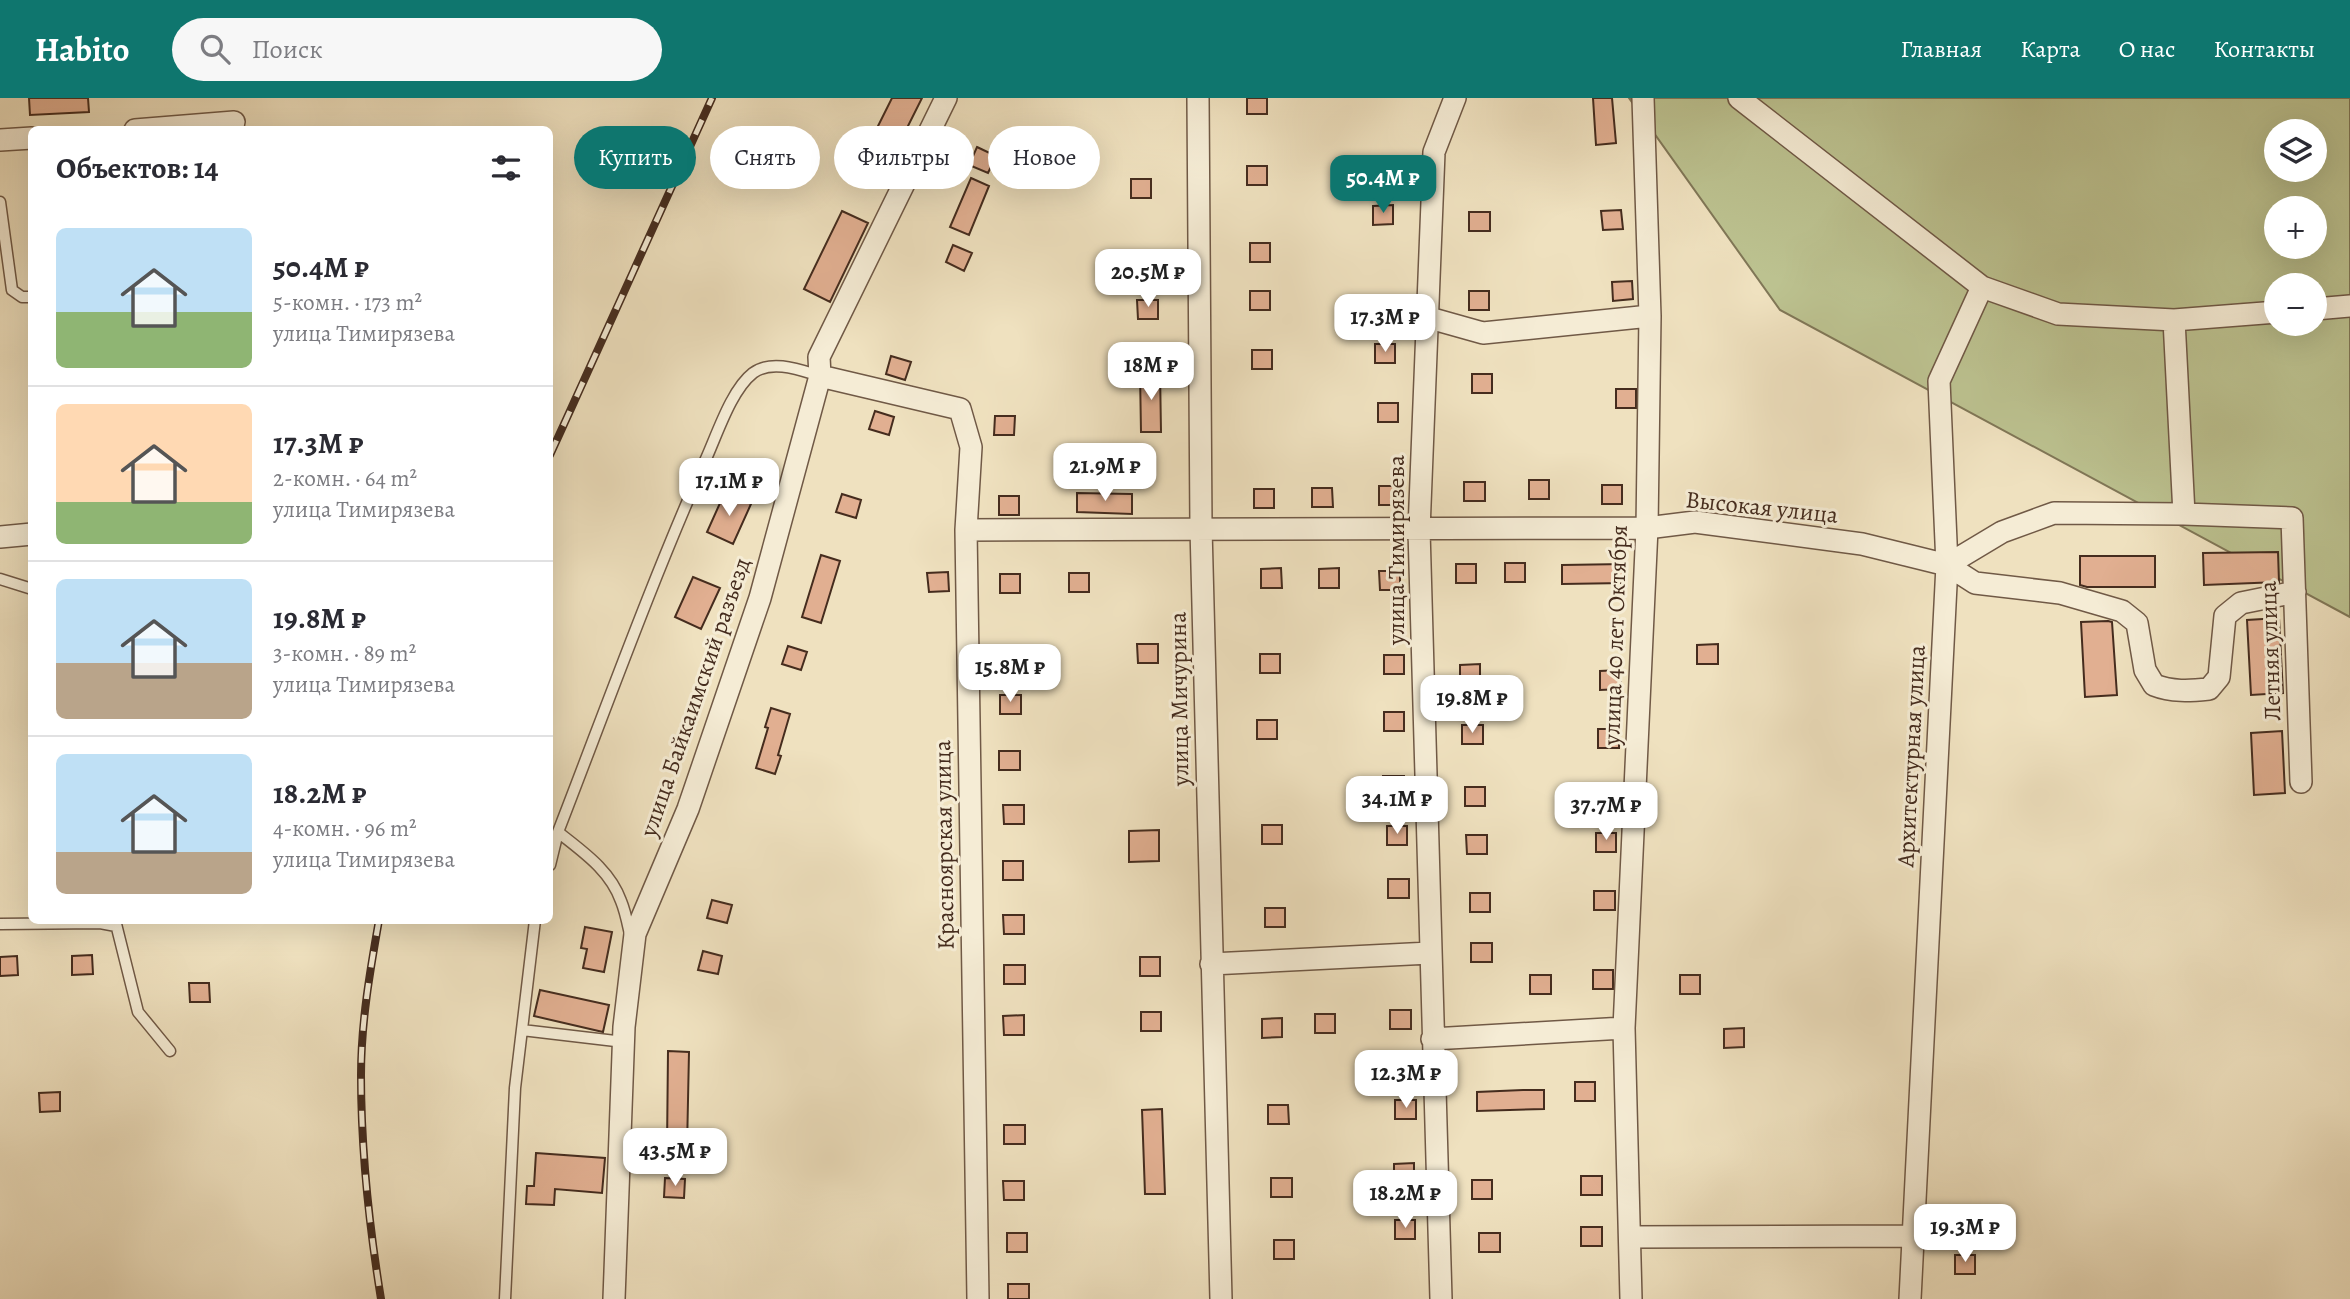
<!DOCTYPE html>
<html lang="ru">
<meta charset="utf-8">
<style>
body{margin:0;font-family:Alegreya,serif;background:#f7f7f7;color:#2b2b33;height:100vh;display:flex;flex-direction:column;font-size:26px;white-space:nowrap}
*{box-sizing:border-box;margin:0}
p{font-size:23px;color:#7c7c81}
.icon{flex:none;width:38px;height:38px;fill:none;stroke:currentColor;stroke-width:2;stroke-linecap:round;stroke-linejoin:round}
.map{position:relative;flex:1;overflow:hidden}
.panel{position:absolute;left:28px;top:28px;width:525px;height:798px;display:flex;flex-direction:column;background:#fff;border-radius:10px;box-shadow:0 7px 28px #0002}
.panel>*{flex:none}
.guide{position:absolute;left:574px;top:28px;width:665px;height:63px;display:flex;gap:14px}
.tools{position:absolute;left:2264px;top:21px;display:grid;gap:14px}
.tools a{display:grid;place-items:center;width:63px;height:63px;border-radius:50%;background:#fff;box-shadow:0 7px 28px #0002;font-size:35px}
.price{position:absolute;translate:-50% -60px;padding:0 16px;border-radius:14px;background:#fff;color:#222;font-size:23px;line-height:46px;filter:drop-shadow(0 2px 4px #0008)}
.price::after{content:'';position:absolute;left:50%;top:42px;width:21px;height:16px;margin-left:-10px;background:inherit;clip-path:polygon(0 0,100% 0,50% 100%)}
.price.active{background:#0f766e;color:#fff}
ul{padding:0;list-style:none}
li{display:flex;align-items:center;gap:21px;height:175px;padding:0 28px}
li+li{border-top:2px solid #e1e1e2}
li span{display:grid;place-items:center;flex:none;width:196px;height:140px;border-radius:10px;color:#555}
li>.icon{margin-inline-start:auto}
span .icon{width:84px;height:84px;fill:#fffc;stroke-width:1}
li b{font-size:30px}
h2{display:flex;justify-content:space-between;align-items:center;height:84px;padding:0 28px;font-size:30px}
.chip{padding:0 24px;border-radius:32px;background:#fff;box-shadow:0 7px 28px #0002;font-size:24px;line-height:63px}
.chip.active{background:#0f766e;color:#fff}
header{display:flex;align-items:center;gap:42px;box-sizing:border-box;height:98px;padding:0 35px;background:#0f766e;color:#fff}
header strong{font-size:33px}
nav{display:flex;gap:38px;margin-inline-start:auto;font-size:24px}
.search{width:490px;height:63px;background:#f7f7f7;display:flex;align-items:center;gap:18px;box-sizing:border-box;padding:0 24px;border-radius:38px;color:#7c7c81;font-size:26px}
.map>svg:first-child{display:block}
</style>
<header>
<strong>Habito</strong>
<div class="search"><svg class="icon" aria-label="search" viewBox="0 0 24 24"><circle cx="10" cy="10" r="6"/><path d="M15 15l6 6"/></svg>Поиск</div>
<nav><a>Главная</a><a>Карта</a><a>О нас</a><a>Контакты</a></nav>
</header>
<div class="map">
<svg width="2350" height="1201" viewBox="0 0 2350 1201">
<rect width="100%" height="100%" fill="#efe1bf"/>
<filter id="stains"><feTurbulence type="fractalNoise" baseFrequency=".00286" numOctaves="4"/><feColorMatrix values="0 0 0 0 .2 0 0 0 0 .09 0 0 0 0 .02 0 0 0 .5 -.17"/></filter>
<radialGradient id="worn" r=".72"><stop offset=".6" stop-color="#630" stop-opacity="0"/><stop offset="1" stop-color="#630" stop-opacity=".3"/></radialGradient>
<!-- green -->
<path fill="#bcc290" stroke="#807757" stroke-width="2" fill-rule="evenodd" d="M1629 0H2350V519L1780 212ZM2277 33H2315V72H2277ZM2277 110H2315V149H2277ZM2277 187H2315V226H2277Z"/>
<!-- building -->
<path fill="#e1af91" stroke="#452c1e" stroke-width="2" d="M29 0H88L89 14 30 17Z
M892 0H922L893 58 869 46Z
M1247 0H1267V16H1247Z
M1593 0H1612L1616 45 1596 47Z
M977 49 996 58 988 75 969 67Z
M1247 68H1267V87H1247Z
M971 80 989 88 969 137 950 129Z
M1131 81H1151V100H1131Z
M1393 107V126L1373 127V108Z
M1621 112 1623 131 1603 132 1601 113Z
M842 113 868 125 830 204 804 191Z
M1469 114H1490V133H1469Z
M1250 145H1270V164H1250Z
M953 147 972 155 964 173 946 164Z
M1141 154H1161V173H1141Z
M1632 183 1633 201 1613 203 1612 184Z
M1250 193H1270V212H1250Z
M1469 193H1489V212H1469Z
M1137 202H1158V221H1138Z
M1375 246H1395V265H1375Z
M1252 252H1272V271H1252Z
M891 258 911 264 905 282 886 276Z
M1160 273 1161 334H1141L1140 274Z
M1472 276H1492V295H1472Z
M1616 291H1636V310H1616Z
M1378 305H1398V324H1378Z
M875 313 894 319 889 337 869 331Z
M995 318H1015L1014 337H994Z
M1529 382H1549V401H1529Z
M1464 384H1485V403H1464Z
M1602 387H1622V406H1602Z
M1379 388H1399V407H1379Z
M1312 390H1332L1333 409H1312Z
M1254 391H1274V410H1254Z
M725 394 751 406 733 446 707 434Z
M1077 395 1132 396V416L1077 414Z
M842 396 861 402 856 420 836 414Z
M999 398H1019V417H999Z
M2278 454 2279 484 2204 487 2203 455Z
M821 457 840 463 821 525 802 519Z
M2080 458H2155V489H2087L2080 487Z
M1505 465H1525V484H1505Z
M1456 466H1476V485H1456Z
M1625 466V485L1562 486V467Z
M1281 470 1282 490H1261V471Z
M1339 470V490H1319V471Z
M1379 473H1400V492H1380Z
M948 474 949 493 929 494 927 475Z
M1069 475H1089V494H1069Z
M1000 476H1020V495H1000Z
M693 479 720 490 701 531 675 519Z
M2279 520 2283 595 2251 597 2247 522Z
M2108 523 2112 524 2117 597 2085 599 2081 524Z
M1137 546H1158V565H1138Z
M1718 546V566H1697V547Z
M788 548 807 554 801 572 782 566Z
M1000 550H1020V569H1000Z
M1260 556H1280V575H1260Z
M1384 557H1404V576H1384Z
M1480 566V586H1460V567Z
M1620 572 1621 591 1600 592V573Z
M1000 597H1021V616H1000Z
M771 610 790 616 778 657 781 658 775 676 756 670 768 630 765 629Z
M1384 614H1404V633H1384Z
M1257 622H1277V641H1257Z
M1462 627H1483V646H1462Z
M1598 631H1619V650H1598Z
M2282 633 2285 695 2254 697 2251 635Z
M999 653H1020V672H999Z
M1383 678H1404V697H1383Z
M1618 687V706L1598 707V688Z
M1465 689H1485V708H1465Z
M1003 707H1024V726H1004Z
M1262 727H1282V746H1262Z
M1387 728H1407V747H1387Z
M1159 732V763L1129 764V733Z
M1596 735H1616V754H1596Z
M1466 737H1487V756H1467Z
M1003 763H1023V782H1003Z
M1388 781H1409V800H1388Z
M1594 793H1615V812H1594Z
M1470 795H1490V814H1470Z
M712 802 732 807 727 825 707 820Z
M1265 810H1285V829H1265Z
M1003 817H1024V836H1004Z
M585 829 612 834 604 874 583 870 587 851 581 850Z
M1471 845H1492V864H1471Z
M703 853 722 858 718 876 698 872Z
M92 857 93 876 72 877V858Z
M17 858 18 877 0 878V859Z
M1140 859H1160V878H1140Z
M1004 867H1025V886H1004Z
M1593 872H1613V891H1593Z
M1530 877H1551V896H1530Z
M1680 877H1700V896H1680Z
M189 885H209L210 904H190Z
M540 892 609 907 603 934 534 918Z
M1390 912H1411V931H1390Z
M1141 914H1161V933H1141Z
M1315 916H1335V935H1315Z
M1024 917V937H1004L1003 918Z
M1282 920V939L1262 940V921Z
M1744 930V949L1724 950V931Z
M668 953 689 954 687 1051 667 1050Z
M1575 984H1595V1003H1575Z
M1523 992H1544V1011L1477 1013V994Z
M60 994V1013L40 1014 39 995Z
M1395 1002H1416V1021H1395Z
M1268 1007H1288L1289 1026H1268Z
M1162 1011 1165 1096H1145L1142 1012Z
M1004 1027H1025V1046H1004Z
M536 1055 605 1060 602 1095 555 1091 554 1107 526 1106 527 1088H534Z
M1414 1065V1084H1394V1066Z
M1581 1078H1602V1097H1581Z
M665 1080 685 1081 684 1100 664 1099Z
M1271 1080H1292V1099H1271Z
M1472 1082H1492V1101H1472Z
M1003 1083H1024V1102H1004Z
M1395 1122H1415V1141H1395Z
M1581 1129H1602V1148H1581Z
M1007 1135H1027V1154H1007Z
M1479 1135H1500V1154H1479Z
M1274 1142H1294V1161H1274Z
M1955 1157H1975V1176H1955Z
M1008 1186H1029V1201H1008Z"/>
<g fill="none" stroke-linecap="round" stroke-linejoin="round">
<!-- service casing -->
<g stroke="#705946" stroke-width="13">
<path id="service" d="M0 104 12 192 22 199H32
M0 481 32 491
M558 734C583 754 610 772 621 803 626 815 628 828 631 841
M550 767 558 734C606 610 651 485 705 363 717 337 731 292 753 275 772 261 800 272 820 278
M115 822 138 914 170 953
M0 826 100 825 116 828
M522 932 624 944
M505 1201 515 990 535 822"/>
</g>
<!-- minor casing -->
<g stroke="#705946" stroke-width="24">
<path id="minor" d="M1198 0 1201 430 1221 1201
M1739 0 1982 189 2058 216 2174 222 2277 214
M135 32 234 24
M0 42 32 40
M2315 211 2350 208
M1426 219 1483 235 1650 218
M2174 222 2184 416 2292 420 2301 684
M820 278 960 311 971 349 966 432 978 1201
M966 432 1647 430 1695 424 1862 446 1947 467 1975 485 2060 495 2122 513 2137 525 2145 572 2154 587C2172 594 2189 593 2209 591L2219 579 2225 518 2241 505 2295 494
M0 439 32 436
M1947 467 2002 434 2054 415 2184 416
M1211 866 1430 855
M1432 941 1624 930
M1630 1139 1913 1138
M614 1201 624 929 635 836 688 711 760 500 820 278 819 259 946 0
M1441 1201 1419 432 1434 54 1455 0
M1631 1201 1624 930 1647 430 1650 218 1643 0
M1910 1201 1947 467 1939 283 1982 189"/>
</g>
<!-- service -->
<use href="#service" stroke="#f5ecd5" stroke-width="10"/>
<!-- minor -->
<use href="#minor" stroke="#f5ecd5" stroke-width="21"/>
<!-- rail casing -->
<g stroke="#452c1e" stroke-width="8">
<path id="rail" d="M550 357 712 0
M379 822C370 873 361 925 361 977 361 1052 369 1127 381 1201"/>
</g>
<!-- rail -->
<use href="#rail" stroke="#f5ecd5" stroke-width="5" stroke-dasharray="16" stroke-linecap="butt"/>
</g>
<g text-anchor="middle" stroke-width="6" stroke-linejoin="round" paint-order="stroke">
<!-- street labels -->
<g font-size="24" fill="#452c1e" stroke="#f5ecd5">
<text transform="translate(1762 409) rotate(6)" y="8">Высокая улица</text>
<text transform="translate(1396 452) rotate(-90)" y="8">улица Тимирязева</text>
<text transform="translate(1615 537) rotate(-88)" y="8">улица 40 лет Октября</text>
<text transform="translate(2270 553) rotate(-92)" y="8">Летняя улица</text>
<text transform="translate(695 599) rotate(-71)" y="8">улица Байкаимский разъезд</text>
<text transform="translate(1179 601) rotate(-91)" y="8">улица Мичурина</text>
<text transform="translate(1911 658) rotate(-87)" y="8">Архитектурная улица</text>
<text transform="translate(944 747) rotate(-91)" y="8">Красноярская улица</text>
</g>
</g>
<rect width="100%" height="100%" filter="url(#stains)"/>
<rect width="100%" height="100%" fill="url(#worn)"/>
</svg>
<div class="tools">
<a><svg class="icon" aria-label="layers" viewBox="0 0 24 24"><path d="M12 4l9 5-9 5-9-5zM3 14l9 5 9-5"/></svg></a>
<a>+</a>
<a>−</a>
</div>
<b class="price active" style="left:1383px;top:117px">50.4M ₽</b>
<b class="price" style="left:1148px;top:211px">20.5M ₽</b>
<b class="price" style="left:1385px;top:256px">17.3M ₽</b>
<b class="price" style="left:1151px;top:304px">18M ₽</b>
<b class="price" style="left:1105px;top:405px">21.9M ₽</b>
<b class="price" style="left:729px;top:420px">17.1M ₽</b>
<b class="price" style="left:1010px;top:606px">15.8M ₽</b>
<b class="price" style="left:1472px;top:637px">19.8M ₽</b>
<b class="price" style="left:1397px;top:738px">34.1M ₽</b>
<b class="price" style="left:1606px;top:744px">37.7M ₽</b>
<b class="price" style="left:1406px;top:1012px">12.3M ₽</b>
<b class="price" style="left:675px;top:1090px">43.5M ₽</b>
<b class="price" style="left:1405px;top:1132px">18.2M ₽</b>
<b class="price" style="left:1965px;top:1166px">19.3M ₽</b>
<div class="guide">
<a class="chip active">Купить</a>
<a class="chip">Снять</a>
<a class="chip">Фильтры</a>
<a class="chip">Новое</a>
</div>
<section class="panel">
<h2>Объектов: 14<svg class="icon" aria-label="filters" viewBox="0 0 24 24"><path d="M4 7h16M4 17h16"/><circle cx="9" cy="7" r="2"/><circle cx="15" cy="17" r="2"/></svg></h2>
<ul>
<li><span style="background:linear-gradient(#bfe0f5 60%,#8fb573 0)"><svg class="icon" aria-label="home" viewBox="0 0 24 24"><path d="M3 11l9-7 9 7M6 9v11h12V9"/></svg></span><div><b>50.4M ₽</b><p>5-комн. · 173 m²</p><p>улица Тимирязева</p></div></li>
<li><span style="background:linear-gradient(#ffd9b3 70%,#8fb573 0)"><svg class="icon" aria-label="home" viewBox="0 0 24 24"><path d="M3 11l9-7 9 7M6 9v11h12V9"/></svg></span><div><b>17.3M ₽</b><p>2-комн. · 64 m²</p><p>улица Тимирязева</p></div></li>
<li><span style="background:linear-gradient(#bfe0f5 60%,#b9a48a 0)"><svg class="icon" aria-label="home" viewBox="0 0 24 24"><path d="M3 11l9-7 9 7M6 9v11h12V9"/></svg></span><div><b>19.8M ₽</b><p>3-комн. · 89 m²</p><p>улица Тимирязева</p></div></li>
<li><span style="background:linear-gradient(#bfe0f5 70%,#b9a48a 0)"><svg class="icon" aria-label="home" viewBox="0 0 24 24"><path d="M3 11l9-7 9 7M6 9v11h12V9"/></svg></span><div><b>18.2M ₽</b><p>4-комн. · 96 m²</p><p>улица Тимирязева</p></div></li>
</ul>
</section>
</div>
